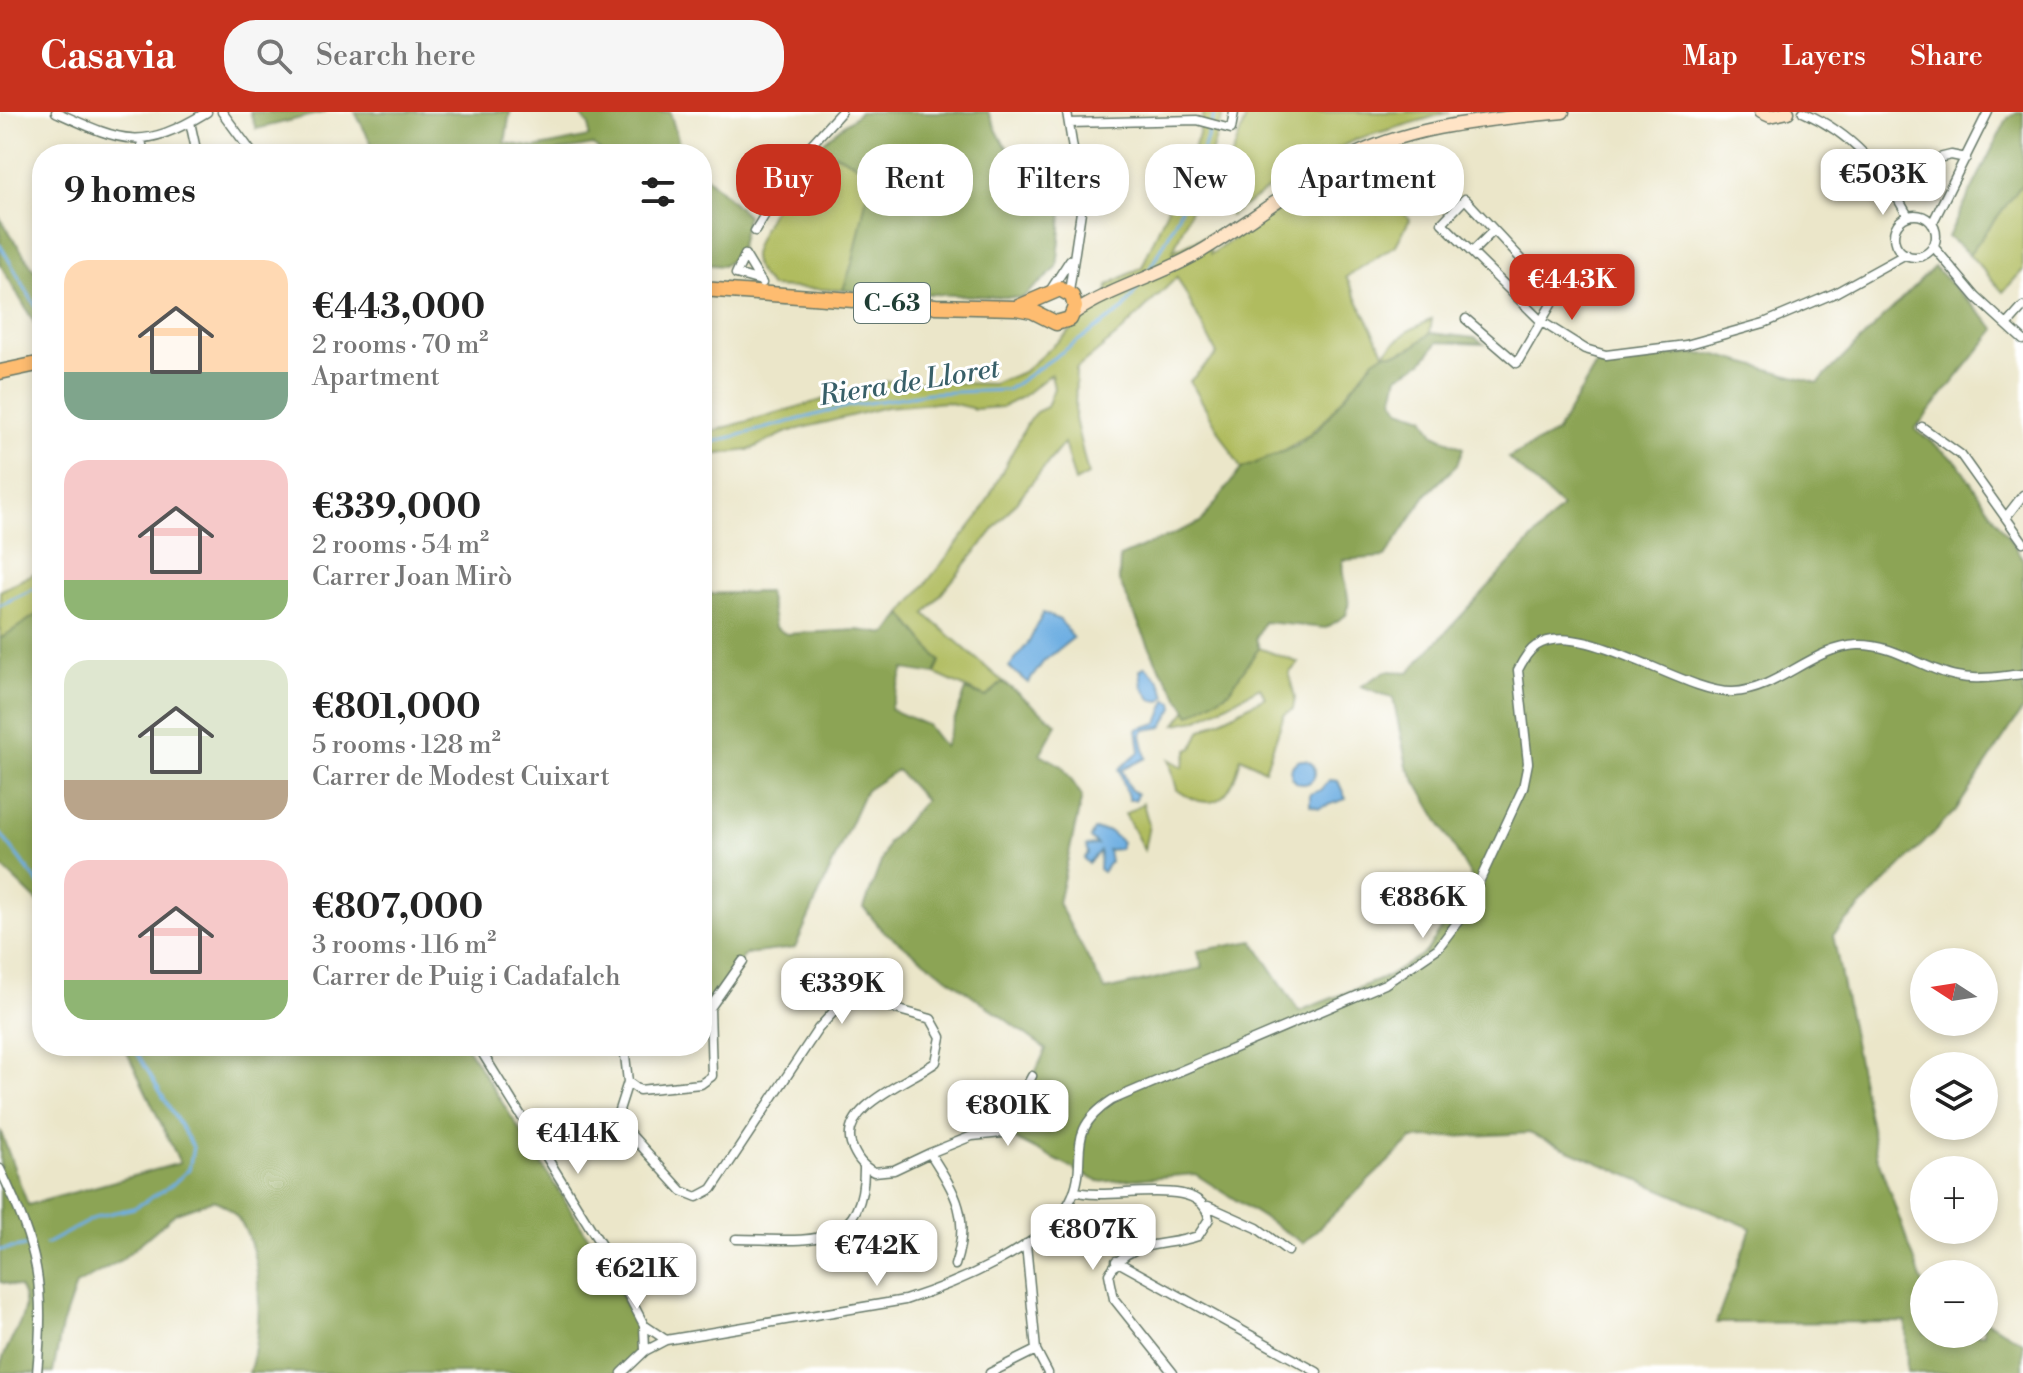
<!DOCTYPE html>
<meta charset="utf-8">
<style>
body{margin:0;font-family:"Libre Bodoni",serif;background:#f6f6f6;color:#222;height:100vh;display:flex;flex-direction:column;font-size:30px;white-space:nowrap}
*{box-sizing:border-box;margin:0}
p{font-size:26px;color:#767676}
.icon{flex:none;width:44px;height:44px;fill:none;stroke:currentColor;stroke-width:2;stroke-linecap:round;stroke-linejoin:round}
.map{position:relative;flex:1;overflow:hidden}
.panel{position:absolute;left:32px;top:32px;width:680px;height:912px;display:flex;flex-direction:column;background:#fff;border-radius:32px;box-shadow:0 4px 12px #0003}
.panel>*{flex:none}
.guide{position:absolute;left:736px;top:32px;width:760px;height:72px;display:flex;gap:16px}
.needle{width:52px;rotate:282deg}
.tools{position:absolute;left:1910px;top:836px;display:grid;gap:16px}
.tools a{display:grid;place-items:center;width:88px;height:88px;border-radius:50%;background:#fff;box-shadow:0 4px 12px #0003;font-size:40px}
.price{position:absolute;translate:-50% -68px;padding:0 18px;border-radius:16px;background:#fff;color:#222;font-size:26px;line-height:52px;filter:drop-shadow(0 2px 4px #0008)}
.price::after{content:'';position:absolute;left:50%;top:48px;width:24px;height:18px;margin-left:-12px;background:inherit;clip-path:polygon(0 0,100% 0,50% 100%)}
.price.selected{background:#c8321e;color:#fff}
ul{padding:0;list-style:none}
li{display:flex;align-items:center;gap:24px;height:200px;padding:0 32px}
li span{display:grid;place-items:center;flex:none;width:224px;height:160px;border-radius:24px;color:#555}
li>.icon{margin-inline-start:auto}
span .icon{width:96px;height:96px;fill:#fffc;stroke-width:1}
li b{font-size:34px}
h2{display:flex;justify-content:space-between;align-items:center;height:96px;padding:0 32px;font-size:34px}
.chip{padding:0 28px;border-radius:32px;background:#fff;box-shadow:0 4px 12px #0003;font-size:28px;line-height:72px}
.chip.selected{background:#c8321e;color:#fff}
header{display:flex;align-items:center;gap:48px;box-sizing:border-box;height:112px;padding:0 40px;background:#c8321e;color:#fff}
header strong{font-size:38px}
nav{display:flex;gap:44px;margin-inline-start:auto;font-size:28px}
.search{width:560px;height:72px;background:#f6f6f6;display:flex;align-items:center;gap:20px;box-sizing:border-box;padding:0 28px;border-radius:32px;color:#767676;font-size:30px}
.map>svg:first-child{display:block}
</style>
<header>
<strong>Casavia</strong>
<div class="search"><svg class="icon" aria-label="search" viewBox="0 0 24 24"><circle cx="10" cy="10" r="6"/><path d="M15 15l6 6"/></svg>Search here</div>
<nav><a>Map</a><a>Layers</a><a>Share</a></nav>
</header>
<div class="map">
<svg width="2023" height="1261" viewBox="0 0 2023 1261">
<rect width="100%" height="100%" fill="#fff"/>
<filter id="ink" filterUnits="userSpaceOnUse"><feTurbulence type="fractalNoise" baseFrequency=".0125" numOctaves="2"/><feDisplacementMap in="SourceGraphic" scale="16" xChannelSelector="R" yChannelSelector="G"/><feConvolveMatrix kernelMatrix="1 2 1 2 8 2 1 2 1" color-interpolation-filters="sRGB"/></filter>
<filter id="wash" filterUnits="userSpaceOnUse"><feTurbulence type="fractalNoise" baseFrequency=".006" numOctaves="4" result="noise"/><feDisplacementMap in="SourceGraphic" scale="32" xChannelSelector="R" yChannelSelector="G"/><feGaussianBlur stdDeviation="1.8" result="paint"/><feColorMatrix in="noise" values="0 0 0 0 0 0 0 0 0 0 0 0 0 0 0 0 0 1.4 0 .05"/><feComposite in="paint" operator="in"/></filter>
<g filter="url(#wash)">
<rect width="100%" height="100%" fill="#ebe6c9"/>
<!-- green -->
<path fill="#b0bc5e" stroke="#687c49" stroke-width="2" d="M1204 0H1224L1200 76 1173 139 1206 124 1211 142 1332 62 1355 54 1410 107 1396 133 1346 165 1384 240 1408 219 1432 207 1430 221C1416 234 1405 243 1385 241L1374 249C1324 307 1317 330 1241 357L1190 269 1217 242 1177 165 1120 221 1076 257 1075 307 1088 363 1075 370 1064 331 925 502 1003 570 986 585 935 562 940 549 902 502 979 404 1028 310 1036 300 1047 295 1054 276 1051 262 1022 285 1002 295 975 297 946 290 886 295 787 320 749 338 702 344V322L889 269 993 272 1023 260 1107 187 1108 173 1142 155 1198 26Z
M1248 0H1450L1357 27 1303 53 1230 104 1217 84Z
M835 42 872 60 853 149 843 178 771 175C764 167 752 155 753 143 755 126 794 58 806 44Z
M2023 71V158L2003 180 1969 142Z
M42 457V499L0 527V479Z
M1259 536 1299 551 1289 561 1295 586 1293 597 1284 603 1265 658 1241 645C1232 684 1216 705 1177 678L1169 647 1183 655 1188 638 1193 636 1200 619 1265 585 1260 575 1197 608 1176 612 1187 598 1190 603 1228 580Z
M1143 691 1149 713 1144 738 1125 702Z"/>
<!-- forest -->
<path fill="#8ca455" stroke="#567044" stroke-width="2" d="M250 0H326L256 17Z
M355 0H510L505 31 535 36 589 25V14L578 0H670L682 42H604L593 33 544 42H377Z
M860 0H988C997 18 1005 44 1027 47 1035 48 1044 45 1051 51 1070 66 1059 133 1057 156L1022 186 843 178 853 149 872 60 836 42 806 44Z
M2017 0H2023V71L1969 142 1948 125 2008 5Z
M702 61 747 103 738 143 723 154 702 152Z
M0 106 42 170V224L0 152Z
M1934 155 1996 217 1915 317 1957 350 2023 447V597L1956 698 1833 823 1876 1042 1924 1175V1222H1984V1208L2023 1230V1261H1907L1906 1210 1716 1211 1751 1116 1529 1021 1412 1027 1303 1131 1195 1062 1099 1070 1007 1023 1046 937 881 817 864 796 888 731 925 688 897 658 865 679 795 836 746 842 706 894 702 893V482L768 480 775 515 786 522 857 518 887 522 902 502 940 549 935 562 904 557 890 597 927 613 944 635 966 578 986 585 1003 570 1057 612 1040 642 1062 654 1082 684 1058 791 1105 878 1203 856 1197 839 1253 829 1299 899 1389 864 1426 840 1473 768 1407 654 1393 586 1361 574 1386 559 1409 560 1562 395 1508 346 1556 321 1596 253 1661 243 1713 242 1818 271Z
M1430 221 1475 226 1484 232 1438 230 1422 250 1398 264 1393 286 1400 297 1424 305 1434 322 1463 336 1457 353 1427 382 1385 445 1343 448C1339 468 1354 484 1346 503L1326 516 1264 510 1256 526 1259 536 1228 580 1190 603 1157 551 1119 469 1120 445 1201 410 1241 357 1297 334 1319 316 1373 249 1385 241C1405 243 1416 234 1430 221Z
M42 499V794L0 753V527Z
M124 934H466L603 1148 643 1225 627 1261H249C263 1217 270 1107 213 1088L176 1101 121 1148 76 1173 62 1214 53 1261H0C0 1233 38 1202 19 1175L0 1170V1018L28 1093 180 1051Z"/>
<!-- water -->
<path fill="#6eafe2" stroke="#46768b" stroke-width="2" d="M1043 501 1060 508 1073 526 1044 549 1028 571 1009 555 1029 530Z
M1145 554 1160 569 1166 584 1162 589 1152 588 1142 574 1140 558Z
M1167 588 1173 590 1174 596 1162 615 1145 618 1141 623 1146 646 1122 658 1130 677 1137 682 1135 688H1129L1119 657 1140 639 1137 617 1158 611Z
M1291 660a12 12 0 1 1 24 0a12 12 0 1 1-24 0Z
M1330 668 1338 669 1346 687 1319 696 1310 693V682L1321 678Z
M1094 718 1109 719 1122 730 1119 737 1108 738 1110 750 1103 760 1099 757 1100 739 1088 751 1084 747 1088 741 1086 734 1097 733 1090 726Z"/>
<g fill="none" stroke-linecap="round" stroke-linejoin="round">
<!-- stream -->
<path stroke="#6eafe2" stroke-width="3" d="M0 133 42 205
M1147 161C1179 111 1198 57 1215 0
M702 333 849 294 929 281 1007 278 1124 197 1138 175
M0 493 42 473
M0 721 42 776
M46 1132 98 1104 134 1096 172 1073 189 1057 193 1035 133 934
M0 1138 26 1134"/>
</g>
</g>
<g filter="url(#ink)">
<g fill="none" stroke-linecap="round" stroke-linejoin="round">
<!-- minor casing -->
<g stroke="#667868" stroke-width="11">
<path id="minor" d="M56 0C122 30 141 40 207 0
M222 0 253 42
M1067 0 1082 93 1069 180
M1803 0C1853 22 1882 57 1908 104
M190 10 197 42
M1069 11 1197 8 1231 17 1234 0
M141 28 144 42
M1881 60 1951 43 1966 46
M1894 124a21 21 0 1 1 42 0a21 21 0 1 1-42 0Z
M1932 112 1988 0
M755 119 799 46 841 0
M1933 134 1976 185 2023 228
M1472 140 1494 118
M745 143 736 162 761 169
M745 143 762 171
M1050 179 1070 148
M1466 207 1517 251 1556 184 1465 87 1442 111 1542 210 1585 237 1606 243 1686 233 1764 211 1835 181 1906 142
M2007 213 2023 195
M1922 315 1961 343 2023 430
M2006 405 2023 383
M478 934 609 1146 644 1213
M624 934 628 970 619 998 624 1015 682 1079 697 1085 712 1077 818 917 837 896 864 888 931 907 941 925 936 950C911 969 840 994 851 1032 856 1045 862 1054 874 1060L894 1058 930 1041C956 1082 971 1105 955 1153
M628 970 639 978 701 972 712 964 710 896 743 849
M930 1041 972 1024 1002 1021 1032 964
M0 1057C39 1138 45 1172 37 1261
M1074 1079C1110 1091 1203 1060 1209 1107L1198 1124C1163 1136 1129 1126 1109 1162L1114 1187 1173 1261
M1208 1094 1257 1116 1288 1139
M736 1127C800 1127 865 1143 864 1055
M1026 1132 1036 1238 1048 1261
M1116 1149 1317 1260
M645 1239 644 1213 666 1228
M622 1261 645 1239 666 1228 905 1188C952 1173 1048 1134 1070 1089 1092 1046 1060 1022 1112 988L1385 872 1438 836 1465 800 1523 676 1528 651 1518 558C1522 550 1528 539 1536 534 1579 504 1685 582 1733 580 1779 578 1812 535 1858 533 1895 532 1922 557 1956 564 1978 569 2001 564 2023 562
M990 1261 1036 1238"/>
</g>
<!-- secondary casing -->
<g stroke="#667868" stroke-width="15">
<path id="secondary" d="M1761 0 1770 4 1788 0
M1074 201C1113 175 1160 164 1200 140 1249 111 1293 74 1344 48 1412 12 1488 8 1563 0"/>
</g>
<!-- primary casing -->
<g stroke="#667868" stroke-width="17">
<path id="primary" d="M702 177 936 194 1016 196 1032 199 1056 211 1070 207 1075 195 1072 184 1060 177 1016 196
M0 260 42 251"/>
</g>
<!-- minor -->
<use href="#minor" stroke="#fff" stroke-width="8"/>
<!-- secondary -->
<use href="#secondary" stroke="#ffe4c6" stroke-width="12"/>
<!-- primary -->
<use href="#primary" stroke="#febc70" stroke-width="14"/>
</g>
</g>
<g text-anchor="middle" stroke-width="6" stroke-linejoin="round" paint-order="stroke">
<!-- shield labels -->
<rect fill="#fff" stroke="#627771" stroke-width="2" x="854" y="171" width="76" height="40" rx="6"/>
<g font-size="24" font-weight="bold" fill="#1f3d34">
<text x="892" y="199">C-63</text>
</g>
<!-- water labels -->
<g font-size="28" font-style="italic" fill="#375f68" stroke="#fff">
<text transform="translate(909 269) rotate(-9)" y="10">Riera de Lloret</text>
</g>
</g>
</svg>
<div class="tools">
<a><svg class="needle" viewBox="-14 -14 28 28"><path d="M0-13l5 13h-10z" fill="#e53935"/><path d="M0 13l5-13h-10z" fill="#767676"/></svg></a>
<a><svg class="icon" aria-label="layers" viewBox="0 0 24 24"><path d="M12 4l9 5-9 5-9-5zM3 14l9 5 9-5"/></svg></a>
<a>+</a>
<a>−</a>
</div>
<b class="price" style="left:1883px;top:105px">€503K</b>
<b class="price selected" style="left:1572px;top:210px">€443K</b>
<b class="price" style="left:1423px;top:828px">€886K</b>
<b class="price" style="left:842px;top:914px">€339K</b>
<b class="price" style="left:1008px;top:1036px">€801K</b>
<b class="price" style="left:578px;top:1064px">€414K</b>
<b class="price" style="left:1093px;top:1160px">€807K</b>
<b class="price" style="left:877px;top:1176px">€742K</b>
<b class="price" style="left:637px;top:1199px">€621K</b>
<div class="guide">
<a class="chip selected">Buy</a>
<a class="chip">Rent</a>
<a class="chip">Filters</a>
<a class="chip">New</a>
<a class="chip">Apartment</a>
</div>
<section class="panel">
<h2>9 homes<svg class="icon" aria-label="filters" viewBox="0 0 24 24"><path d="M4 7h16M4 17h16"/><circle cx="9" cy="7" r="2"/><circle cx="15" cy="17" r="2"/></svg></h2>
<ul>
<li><span style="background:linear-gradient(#ffd9b3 70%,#7fa58c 0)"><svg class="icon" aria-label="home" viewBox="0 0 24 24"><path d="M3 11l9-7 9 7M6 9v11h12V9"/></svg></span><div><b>€443,000</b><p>2 rooms · 70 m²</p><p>Apartment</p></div></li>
<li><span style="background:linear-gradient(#f6c9c9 75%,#8fb573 0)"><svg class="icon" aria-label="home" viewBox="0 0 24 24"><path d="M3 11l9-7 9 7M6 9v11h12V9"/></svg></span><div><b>€339,000</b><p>2 rooms · 54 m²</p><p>Carrer Joan Mirò</p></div></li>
<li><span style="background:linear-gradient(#dfe7d0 75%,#b9a48a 0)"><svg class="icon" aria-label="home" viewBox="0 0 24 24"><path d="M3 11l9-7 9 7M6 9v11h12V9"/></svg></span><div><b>€801,000</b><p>5 rooms · 128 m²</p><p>Carrer de Modest Cuixart</p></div></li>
<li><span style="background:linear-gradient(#f6c9c9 75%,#8fb573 0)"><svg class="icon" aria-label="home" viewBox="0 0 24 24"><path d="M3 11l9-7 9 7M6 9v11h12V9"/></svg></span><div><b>€807,000</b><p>3 rooms · 116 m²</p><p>Carrer de Puig i Cadafalch</p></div></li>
</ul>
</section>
</div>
